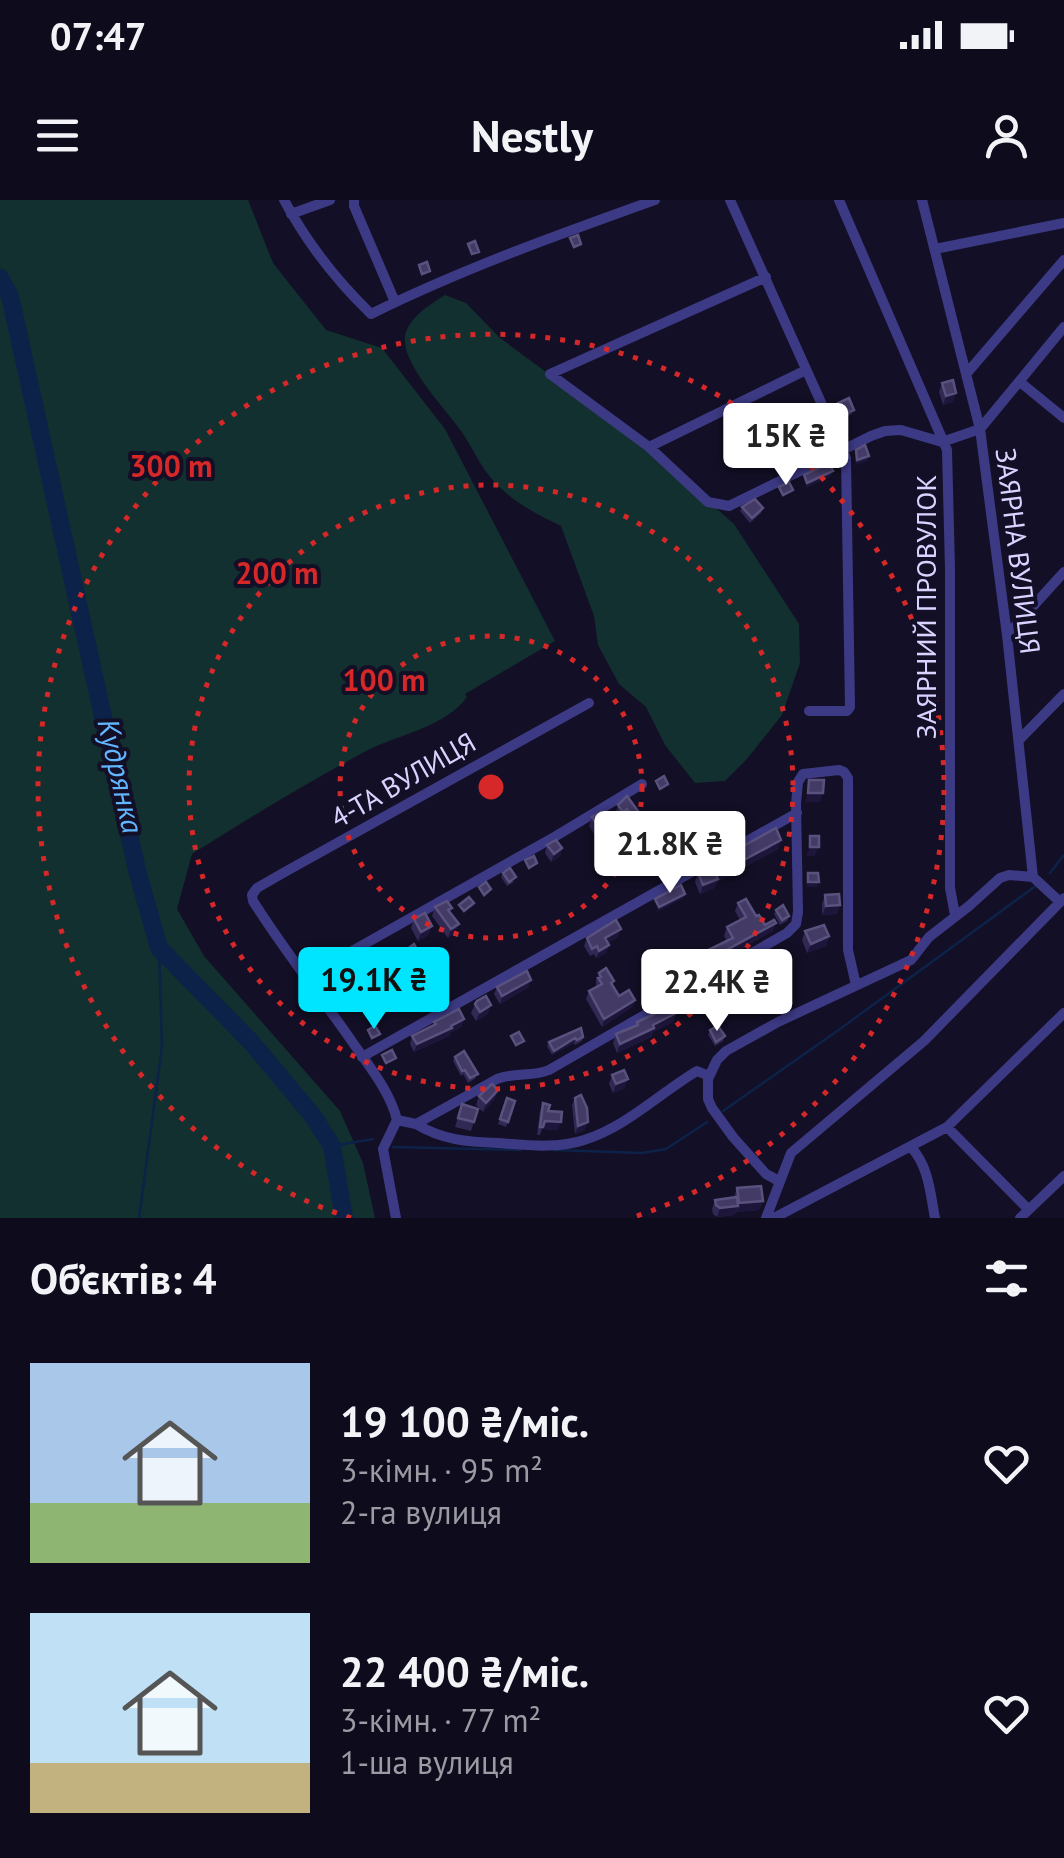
<!DOCTYPE html>
<html lang="uk">
<meta charset="utf-8">
<style>
body{margin:0;font-family:"PT Sans",sans-serif;background:#1c1929;color:#f1f3f6;height:100vh;display:flex;flex-direction:column;font-size:38px;white-space:nowrap}
*{box-sizing:border-box;margin:0}
p{font-size:32px;color:#9b9ba3}
.icon{flex:none;width:55px;height:55px;fill:none;stroke:currentColor;stroke-width:2;stroke-linecap:round;stroke-linejoin:round}
.map{position:relative;height:1018px;overflow:hidden}
.side{display:flex;flex-direction:column;background:#0e0b1c;flex:1}
.side>*{flex:none}
.price{position:absolute;translate:-50% -85px;padding:0 22px;border-radius:10px;background:#fff;color:#222;font-size:32px;line-height:65px;filter:drop-shadow(0 2px 5px #0008)}
.price::after{content:'';position:absolute;left:50%;top:60px;width:30px;height:22px;margin-left:-15px;background:inherit;clip-path:polygon(0 0,100% 0,50% 100%)}
.price.on{background:#00e5ff;color:#111}
ul{padding:0;list-style:none}
li{display:flex;align-items:center;gap:30px;height:250px;padding:0 30px}
li span{display:grid;place-items:center;flex:none;width:280px;height:200px;border-radius:0px;color:#555}
li>.icon{margin-inline-start:auto}
span .icon{width:120px;height:120px;fill:#fffc;stroke-width:1}
li b{font-size:42px}
h2{display:flex;justify-content:space-between;align-items:center;height:120px;padding:0 30px;font-size:42px}
.status{display:flex;justify-content:space-between;align-items:center;height:70px;padding:0 50px;background:#0e0b1c;direction:ltr}
.status svg{height:28px;fill:currentColor}
header{display:flex;justify-content:space-between;align-items:center;height:130px;padding:0 30px;background:#0e0b1c;font-size:45px;font-weight:600}
.map>svg:first-child{display:block}
</style>
<div class="status"><b>07:47</b><svg viewBox="0 0 49 12"><path d="M0 12V9h3v3zM5 12V6h3v6zM10 12V3h3v9zM15 12V0h3v12zM26 1h20v11H26zM47 4h2v5h-2z"/></svg></div>
<header><svg class="icon" aria-label="menu" viewBox="0 0 24 24"><path d="M4 6h16M4 12h16M4 18h16"/></svg>Nestly<svg class="icon" aria-label="person" viewBox="0 0 24 24"><circle cx="12" cy="8" r="4"/><path d="M4 21q1-7 8-7t8 7"/></svg></header>
<div class="map">
<svg width="1064" height="1018" viewBox="0 0 1064 1018">
<rect width="100%" height="100%" fill="#130f26"/>
<!-- green -->
<path fill="#12302f" d="M0 0H248L273 63 326 130 382 148 445 229 555 441 465 494 467 497C446 527 397 535 366 551 307 583 249 618 192 654L177 709 204 756 340 911 363 963 375 1018H0Z
M445 95 466 103 500 138 640 241 734 324 799 424 800 463 782 515 746 560 725 581 695 583 665 545 646 507 619 484 598 445 594 416 561 326C536 314 509 300 491 278 479 264 472 246 461 231 447 210 396 159 406 132 412 115 431 104 445 95Z"/>
<g fill="none" stroke-linecap="round" stroke-linejoin="round">
<!-- stream -->
<path stroke="#0c2248" stroke-width="2.5" d="M1050 673 1064 655
M723 911 840 829 1037 685
M332 946 373 939
M393 947 521 950
M554 950 642 953 666 949 707 922
M139 1018 162 847 159 748"/>
<!-- river -->
<path stroke="#0c2248" stroke-width="18" d="M0 78 10 96 137 670 159 748 252 843 313 916 332 946 344 1018"/>
<!-- street -->
<path stroke="#3d3a85" stroke-width="10" d="M284 0C307 43 336 80 371 114 462 69 560 34 655 0
M354 0V6L395 102
M730 0 846 258 850 507 847 511H809
M839 0 947 250 950 369V688L955 715
M922 0 980 229 1007 435 1033 677 1060 702
M291 14 330 0
M935 49 1064 23
M766 77 550 174 649 247 708 302 729 306 871 236 885 231 901 230 942 242 980 229 1064 127
M967 173 1064 60
M1020 182 1064 218
M649 247 806 170
M1007 435 1064 372
M1019 540 1064 494
M306 777 556 636 642 584
M362 857 797 613
M397 920 416 924 497 879C515 872 532 877 549 870L787 733 796 724 798 712 796 604 798 582 803 574 839 570 844 572 848 578V750L856 785
M416 924C442 940 468 942 498 943 525 945 558 949 584 940 626 927 660 893 697 871L709 876
M947 927 1028 1009
M911 947C929 967 930 992 935 1018
M779 981 766 974 733 937 712 908 708 899V879L717 860 726 851 778 822 911 760 929 737 969 706 1000 678 1009 675 1033 677
M396 1018 383 949 397 920C390 891 368 865 351 840 319 794 283 749 253 701L252 695 257 688 283 673 589 503
M766 1018 791 953 924 841 1064 698
M774 1018 947 927 1064 813
M1020 1018 1064 976"/>
</g>
<!-- wall -->
<path fill="#312854" d="M942 183 953 202 943 205 939 192Z
M838 203 854 210 852 214 842 219 837 207Z
M785 250 800 256 799 261 789 266 784 255Z
M742 307 763 308 761 313 750 323 740 311Z
M618 605 640 614 636 623 631 627 624 618 620 621 615 614Z
M592 617 603 630 595 635 589 626Z
M781 640 778 649 717 682 714 688 700 694 695 682 698 673 702 669Z
M547 645 562 648 560 656 551 662 545 653Z
M503 673 514 682 507 686 501 677Z
M825 695 840 705 837 714 822 715V704Z
M738 703 773 731 708 767 703 759 706 751 727 741 724 736 727 727 740 720 735 711Z
M435 707 452 708 450 712 455 732 448 738 432 716Z
M776 710 789 716 787 721 780 725 774 714Z
M414 719 432 726 428 735 418 741 411 728Z
M805 731 829 736 826 746 807 753 802 740Z
M618 737 608 743 609 745 606 753 596 758 594 754 590 756 584 746 587 738Z
M406 750 422 775 416 778 403 758Z
M344 759 357 769 349 774 354 794 338 806 328 792 332 783 344 774 340 768Z
M663 770 694 772 666 789 660 779Z
M599 773 614 781 612 785 619 796 635 800 632 807 602 827 586 799 589 791 596 787V780Z
M398 776 415 782 412 791 401 797 394 785Z
M497 787H529L500 804 494 794Z
M420 793 435 806 423 813 417 802Z
M685 795 697 808 687 814 681 804Z
M475 804 488 814 476 821 471 813Z
M658 810 676 813 673 822 653 832 651 837 617 853 613 843 616 834 636 826 637 822 657 813Z
M464 819 461 827 450 833 449 836 414 852 410 844 412 836 433 826 434 822Z
M710 830 725 836 723 841 715 846 708 835Z
M583 837 582 841 575 845 574 843 552 855 547 846 549 842Z
M455 857 476 878 468 883 463 874 461 876 453 861Z
M612 875 625 888 613 893 609 884Z
M479 896 495 899 483 912 476 905Z
M507 898 515 901 506 927 498 924Z
M575 898 585 930 575 934 572 905Z
M543 903 558 930 542 929 540 935H537L540 911Z
M462 904 478 909 471 931 455 927Z
M737 988 763 1001 759 1010 736 1012 734 1015 717 1017 713 1014 712 1009 715 1000 734 997Z"/>
<!-- shaded-wall -->
<path fill="#1d163a" d="M956 193 953 202 943 205 946 196Z
M828 243 826 247 815 252 817 247Z
M869 256 867 261 855 265 857 260Z
M833 271 831 276 806 288 807 283Z
M808 593H823L820 602H805Z
M640 614 636 623 631 627 634 618Z
M606 621 603 630 595 635 598 626Z
M781 640 778 649 717 682 714 688 700 694 703 685 716 675Z
M810 647H819L815 656H806Z
M562 648 560 656 551 662 554 654Z
M808 682H819L817 687H806Z
M685 694 684 698 657 712 659 707Z
M840 705 837 714 822 715 826 706Z
M776 723 773 731 708 767 710 759Z
M459 724 455 732 448 738 451 729Z
M432 726 428 735 418 741 421 732Z
M621 729 618 737 602 746 605 738Z
M829 736 826 746 807 753 811 744Z
M609 745 606 753 596 758 599 751Z
M361 760 357 769 345 776 348 767Z
M697 763 694 772 666 789 669 780Z
M426 766 422 775 416 778 419 770Z
M531 780 529 787 500 804 502 796Z
M415 782 412 791 401 797 404 788Z
M357 785 354 794 338 806 341 797Z
M438 797 435 806 423 813 427 804Z
M700 799 697 808 687 814 690 805Z
M635 800 632 807 602 827 604 819Z
M491 805 488 814 476 821 480 812Z
M676 813 673 822 653 832 651 837 617 853 620 844Z
M464 819 461 827 450 833 449 836 414 852 417 844Z
M575 838 574 843 552 855 554 851Z
M628 879 625 888 613 893 616 884Z
M498 890 495 899 483 912 486 903Z
M545 921 561 922 558 930 542 929Z
M588 922 585 930 575 934 578 926Z
M763 1001 759 1010 736 1012 739 1003Z
M738 1006 734 1015 717 1017 720 1008Z"/>
<!-- building -->
<path fill="#433a66" stroke="#5a527e" stroke-width="2.5" d="M578 35 581 44 574 47 570 38Z
M475 41 479 52 472 54 468 44Z
M427 62 430 71 422 74 419 65Z
M953 180 956 193 946 196 942 183Z
M849 198 854 210 843 214 838 203Z
M823 232 828 243 817 247 813 237Z
M865 245 869 256 857 260 856 250Z
M795 246 800 256 791 261 785 250Z
M829 263 833 271 807 283 804 275Z
M789 282 793 290 783 295 779 287Z
M755 299 763 308 752 318 742 307Z
M664 576 668 584 660 589 656 581Z
M809 580H824L823 593H808Z
M627 596 640 614 634 618 627 609 623 612 618 605Z
M601 612 606 621 598 626 592 617Z
M776 628 781 640 716 675 718 679 703 685 698 673 703 671 702 669Z
M810 636H819V647H810Z
M556 640 562 648 554 654 547 645Z
M534 656 537 663 529 668 525 660Z
M510 668 516 677 509 682 503 673Z
M808 673H818L819 682H808Z
M486 682 491 689 484 695 479 687Z
M681 685 685 694 659 707 655 699Z
M839 694 840 705 826 706 825 695Z
M469 697 474 703 464 711 459 705Z
M746 699 756 716 759 715 765 725 774 720 776 723 710 759 706 751 733 738 727 727 746 717 738 703Z
M447 701 452 708 448 710 459 724 451 729 435 707Z
M783 705 789 716 782 720 776 710Z
M425 713 432 726 421 732 414 719Z
M616 720 621 729 605 738 609 745 599 751 597 746 592 749 587 738Z
M824 725 829 736 811 744 805 731Z
M414 744 426 766 419 770 406 750Z
M356 752 361 760 348 767 344 759Z
M691 754 697 763 669 780 663 770Z
M606 768 614 781 611 783 619 796 629 790 635 800 604 819 589 791 602 784 598 778 601 777 599 773Z
M408 770 415 782 404 788 398 776Z
M527 771 531 780 502 796 497 787Z
M348 772 357 785 341 797 332 783Z
M432 786 438 797 427 804 420 793Z
M695 790 700 799 690 805 685 795Z
M486 796 491 805 480 812 475 804 477 801Z
M671 803 676 813 653 825 654 828 620 844 616 834 638 825 637 822 659 812 658 810Z
M459 809 464 819 451 826 452 828 417 844 412 836 436 824 434 822Z
M375 826 380 834 372 838 368 830Z
M718 826 725 836 716 842 710 830Z
M581 828 583 837 577 840 575 838 554 851 549 842Z
M519 832 524 841 516 845 511 836Z
M392 850 396 858 386 863 382 855Z
M464 851 478 874 470 878 465 870 462 871 455 857Z
M624 870 628 879 616 884 612 875Z
M492 884 498 890 486 903 479 896Z
M581 895 587 908 588 922 578 926 575 898Z
M507 898 515 901 508 922 500 919Z
M543 903 550 905 548 911 562 912 561 922 545 921 543 927H540Z
M462 904 478 909 474 922 458 918Z
M761 986 763 1001 739 1003 737 988Z
M737 997 738 1006 720 1008 716 1005 715 1000Z"/>
<!-- distance rings -->
<g fill="none" stroke="#d62828" stroke-width="5" stroke-dasharray="5 10">
<circle cx="491" cy="587" r="151"/>
<circle cx="491" cy="587" r="302"/>
<path d="M351 1018A453 453 0 1 1 631 1018"/>
</g>
<g text-anchor="middle" stroke-width="8" stroke-linejoin="round" paint-order="stroke">
<!-- street labels -->
<g font-size="28" fill="#d9d4ff" stroke="#130f26">
<text transform="translate(1018 351) rotate(83)" y="10">ЗАЯРНА ВУЛИЦЯ</text>
<text transform="translate(926 407) rotate(-90)" y="10">ЗАЯРНИЙ ПРОВУЛОК</text>
<text transform="translate(403 580) rotate(-30)" y="10">4-ТА ВУЛИЦЯ</text>
</g>
<!-- water labels -->
<g font-size="30" font-style="italic" fill="#62b6ff" stroke="#130f26">
<text transform="translate(120 576) rotate(77)" y="10">Кудрянка</text>
</g>
</g>
<circle cx="491" cy="587" r="15" fill="#d62828" stroke="#130f26" stroke-width="5"/>
<g font-size="30" text-anchor="middle" font-weight="bold" fill="#d62828" stroke="#130f26" stroke-width="8" stroke-linejoin="round" paint-order="stroke">
<text x="171" y="277">300 m</text>
<text x="277" y="384">200 m</text>
<text x="384" y="491">100 m</text>
</g>
</svg>
<b class="price" style="left:786px;top:288px">15K ₴</b>
<b class="price" style="left:670px;top:696px">21.8K ₴</b>
<b class="price on" style="left:374px;top:832px">19.1K ₴</b>
<b class="price" style="left:717px;top:834px">22.4K ₴</b>
</div>
<section class="side">
<h2>Об’єктів: 4<svg class="icon" aria-label="filters" viewBox="0 0 24 24"><path d="M4 7h16M4 17h16"/><circle cx="9" cy="7" r="2"/><circle cx="15" cy="17" r="2"/></svg></h2>
<ul>
<li><span style="background:linear-gradient(#a9c7e8 70%,#8fb573 0)"><svg class="icon" aria-label="home" viewBox="0 0 24 24"><path d="M3 11l9-7 9 7M6 9v11h12V9"/></svg></span><div><b>19 100 ₴/міс.</b><p>3-кімн. · 95 m²</p><p>2-га вулиця</p></div><svg class="icon" aria-label="heart" viewBox="0 0 24 24"><path d="M12 20l-8-8c-3-5 5-10 8-4 3-6 11-1 8 4z"/></svg></li>
<li><span style="background:linear-gradient(#bfe0f5 75%,#c2b280 0)"><svg class="icon" aria-label="home" viewBox="0 0 24 24"><path d="M3 11l9-7 9 7M6 9v11h12V9"/></svg></span><div><b>22 400 ₴/міс.</b><p>3-кімн. · 77 m²</p><p>1-ша вулиця</p></div><svg class="icon" aria-label="heart" viewBox="0 0 24 24"><path d="M12 20l-8-8c-3-5 5-10 8-4 3-6 11-1 8 4z"/></svg></li>
</ul>
</section>
